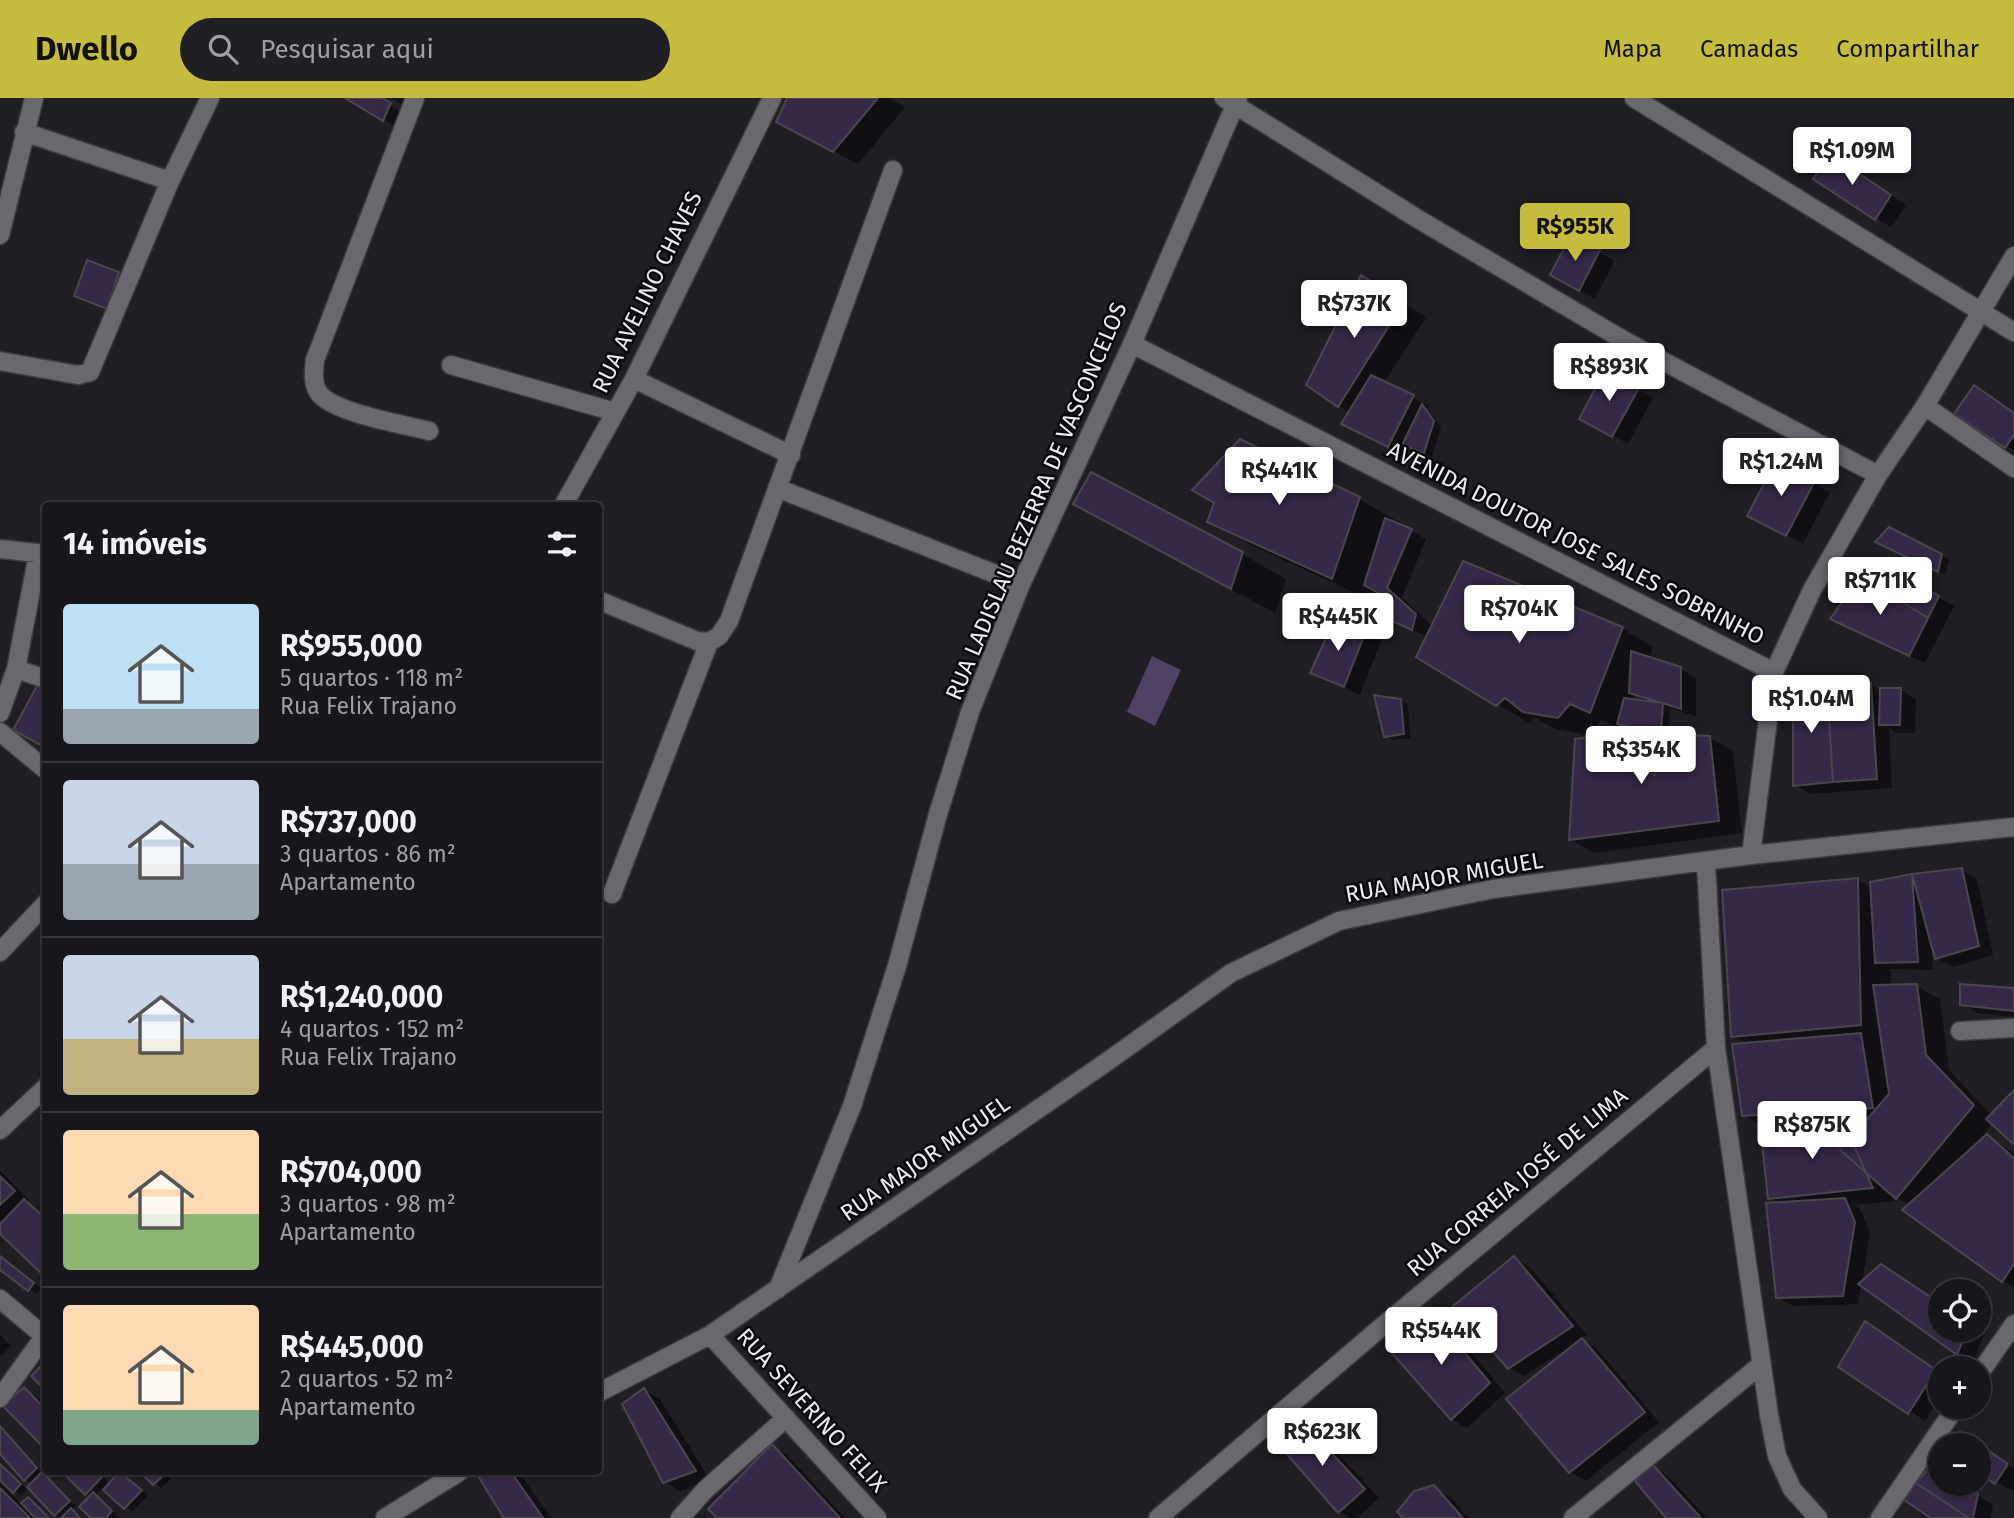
<!DOCTYPE html>
<html lang="pt">
<meta charset="utf-8">
<style>
body{margin:0;font-family:"Fira Sans",sans-serif;background:#211f24;color:#f1f3f6;height:100vh;display:flex;flex-direction:column;font-size:26px;white-space:nowrap}
*{box-sizing:border-box;margin:0}
p{font-size:23px;color:#9f9fa3}
.icon{flex:none;width:38px;height:38px;fill:none;stroke:currentColor;stroke-width:2;stroke-linecap:round;stroke-linejoin:round}
.map{position:relative;flex:1;overflow:hidden}
.details{position:absolute;left:42px;top:404px;width:560px;height:973px;display:flex;flex-direction:column;background:#18161b;border-radius:7px;box-shadow:0 2px 5px #0004,0 0 0 2px #36353a}
.details>*{flex:none}
.fabs{position:absolute;left:1928px;top:1181px;display:grid;gap:14px}
.fabs a{display:grid;place-items:center;width:63px;height:63px;border-radius:50%;background:#18161b;box-shadow:0 2px 5px #0004,0 0 0 2px #36353a;font-size:35px}
.price{position:absolute;translate:-50% -60px;padding:0 16px;border-radius:7px;background:#fff;color:#222;font-size:23px;line-height:46px;filter:drop-shadow(0 2px 4px #0008)}
.price::after{content:'';position:absolute;left:50%;top:42px;width:21px;height:16px;margin-left:-10px;background:inherit;clip-path:polygon(0 0,100% 0,50% 100%)}
.price.active{background:#c5bc3d;color:#111}
ul{padding:0;list-style:none}
li{display:flex;align-items:center;gap:21px;height:175px;padding:0 21px}
li+li{border-top:2px solid #36353a}
li span{display:grid;place-items:center;flex:none;width:196px;height:140px;border-radius:7px;color:#555}
li>.icon{margin-inline-start:auto}
span .icon{width:84px;height:84px;fill:#fffc;stroke-width:1}
li b{font-size:30px}
h2{display:flex;justify-content:space-between;align-items:center;height:84px;padding:0 21px;font-size:30px}
header{display:flex;align-items:center;gap:42px;box-sizing:border-box;height:98px;padding:0 35px;background:#c5bc3d;color:#111}
header strong{font-size:33px}
nav{display:flex;gap:38px;margin-inline-start:auto;font-size:24px}
.search{width:490px;height:63px;background:#211f24;display:flex;align-items:center;gap:18px;box-sizing:border-box;padding:0 24px;border-radius:38px;color:#9f9fa3;font-size:26px}
.map>svg:first-child{display:block}
</style>
<header>
<strong>Dwello</strong>
<div class="search"><svg class="icon" aria-label="search" viewBox="0 0 24 24"><circle cx="10" cy="10" r="6"/><path d="M15 15l6 6"/></svg>Pesquisar aqui</div>
<nav><a>Mapa</a><a>Camadas</a><a>Compartilhar</a></nav>
</header>
<div class="map">
<svg width="2014" height="1420" viewBox="0 0 2014 1420">
<rect width="100%" height="100%" fill="#201d24"/>
<!-- water -->
<path fill="#4f4161" d="M1152 558 1181 572 1155 628 1127 614Z"/>
<!-- shadow -->
<path fill="#0007" fill-rule="evenodd" d="M348 0H378L406 16 399 31Z
M391 0H418L412 12Z
M788 0H889L905 9 858 66 802 37Z
M1846 67 1906 107 1891 129 1876 120Z
M1572 139 1615 163 1595 200 1568 186Z
M118 175 126 179 114 213 76 198Z
M1385 193 1426 219 1384 285 1429 308 1427 311 1441 329 1432 358 1408 349 1404 356 1359 334 1350 315 1339 308Z
M1638 291 1653 300 1628 346 1582 320Z
M1990 299 2014 315V353L1957 315Z
M1777 365 1830 394 1803 446 1765 426Z
M1359 401 1402 426 1401 428 1426 441 1402 500 1433 528 1464 466 1623 531 1653 549 1649 561 1680 570 1696 580V618L1670 610 1668 638 1710 640 1733 653 1742 735 1594 755 1570 741 1628 635 1652 649 1654 679H1657L1662 638 1623 627 1622 631 1601 622 1589 637 1555 631 1535 619 1528 624 1497 606 1427 539 1391 522 1382 496 1379 494 1375 504 1253 448 1209 423ZM1635 596 1651 605 1633 603Z
M1075 406 1242 456 1286 481 1275 515Z
M1885 448 1941 457 1949 462 1945 477Z
M1872 462 1954 508 1925 565 1848 529Z
M1365 535 1381 543 1360 597 1312 575Z
M1871 587 1882 593 1901 592 1916 601 1915 635H1897L1889 630 1892 690 1810 696 1795 687 1827 589Z
M1401 602 1408 607 1410 640 1393 642 1386 638Z
M1961 772 1977 781 1993 857 1953 869 1937 860 1932 847 1933 872 1890 871 1891 888H1917L1940 902 1949 972 1992 1018 2014 995V1044L1993 1025 1978 1043 1980 1045 1987 1038 2014 1055V1189L2003 1183 1910 1107 1892 1097 1895 1103 1854 1107 1860 1111 1870 1134 1862 1185 1885 1169 1941 1206V1232H1977L1984 1236 1973 1265 1861 1187 1858 1206 1793 1208 1777 1199 1781 1106 1769 1099 1786 1029 1767 1030 1744 1017 1748 946 1733 938 1858 782 1872 790V785ZM1866 1025 1860 1032 1849 1026Z
M2014 891V919L1978 915 1962 906Z
M0 1073 29 1102 27 1104 46 1117V1177L0 1134V1128L3 1125 0 1123Z
M0 1160 41 1190 36 1196 0 1170Z
M1514 1160 1530 1169 1587 1237 1581 1241 1597 1251 1659 1324 1586 1383 1570 1374 1567 1254 1565 1252 1524 1278 1509 1269Z
M1434 1220 1450 1229 1505 1295 1467 1330 1452 1321Z
M1881 1234 1941 1275V1298L1925 1323 1841 1268Z
M0 1237 11 1248 2 1258 0 1257Z
M24 1291 46 1306V1349L6 1308Z
M644 1292 660 1301 710 1382 680 1393 665 1384Z
M1305 1327 1320 1336 1379 1400 1357 1420H1350L1339 1413Z
M0 1330 7 1334 43 1375 42 1376 49 1381 76 1408 71 1413 81 1420H61L55 1417 33 1386 25 1381 0 1354Z
M1977 1345 2014 1371V1390L2012 1393 1979 1373V1348Z
M772 1349 788 1358 845 1420H719Z
M0 1366 27 1391 21 1397 0 1380Z
M1652 1368 1667 1377 1707 1420H1668Z
M64 1374H98L108 1384 95 1398 118 1418 117 1420H93L91 1399Z
M143 1374H164L171 1381 161 1390Z
M481 1374H519L551 1420H506L479 1375Z
M121 1375 148 1397 132 1414 106 1392Z
M0 1385 22 1407 28 1401 50 1420H0Z
M1941 1386H1961L1993 1407 1990 1420H1934Z
M1434 1389 1450 1399 1469 1420H1406Z"/>
<!-- building -->
<path fill="#362947" stroke="#49464d" stroke-width="2" d="M345 0H382L391 5 383 23Z
M787 0H878L833 54 776 24Z
M1830 56 1891 97 1875 122 1813 81Z
M1571 137 1600 152 1579 193 1550 177Z
M87 162 119 174 107 211 74 198Z
M1361 177 1404 204 1338 309 1306 287Z
M1605 272 1639 290 1612 339 1579 321Z
M1371 277 1414 297 1388 349 1341 326Z
M1974 287 2014 315V337L2005 350 1954 316Z
M1422 306 1434 323 1424 355 1402 347Z
M1240 341 1360 399 1332 481 1207 424 1214 405 1192 392Z
M1776 363 1815 383 1786 438 1747 418Z
M1091 374 1243 454 1231 491 1073 406Z
M1385 420 1412 431 1387 490 1416 516 1412 532 1373 514 1380 496 1364 487Z
M1889 429 1942 456 1938 474 1875 444Z
M1871 460 1939 498 1928 520 1860 478Z
M1463 463 1623 529 1590 615 1570 606 1558 620 1523 614 1505 600 1496 608 1416 559Z
M1860 478 1928 520 1909 558 1830 521Z
M1334 523 1366 533 1344 589 1310 575Z
M1631 553 1681 569V611L1629 595Z
M1793 584 1827 588 1833 684 1793 688Z
M1871 585 1877 681 1833 684 1827 588Z
M38 586 46 588V650L13 632Z
M1880 590H1901L1900 627H1879Z
M1374 597 1401 601 1404 636 1384 639Z
M1624 600 1663 605 1661 636 1617 626Z
M1629 634 1631 671 1655 677 1661 636 1710 638 1719 723 1569 742 1575 641Z
M1962 770 1979 848 1935 861 1912 776Z
M1912 776 1918 864 1875 865 1870 784Z
M1858 780 1861 927 1731 939 1722 792Z
M1917 886 1926 957 1974 1007 1896 1101 1840 1052 1889 996 1873 887Z
M1960 886 2014 890V913L1960 907Z
M1861 935 1873 1010 1742 1018 1732 946Z
M2014 992V1047L1986 1021Z
M1841 1019 1873 1090 1768 1101 1761 1035Z
M1987 1036 2014 1060V1166L2002 1184 1902 1112Z
M0 1078 15 1093 0 1107Z
M1845 1100 1855 1124 1843 1198 1776 1200 1766 1105Z
M24 1101 46 1121 45 1179 0 1136V1126Z
M0 1158 34 1185 28 1193 0 1172Z
M1514 1158 1573 1228 1508 1271 1453 1208Z
M1881 1166 1941 1206V1232H1967L1957 1257 1858 1186Z
M1434 1218 1490 1285 1451 1322 1389 1252Z
M1865 1223 1936 1272 1908 1316 1838 1269Z
M1582 1240 1645 1314 1569 1375 1506 1301Z
M44 1265 46 1266V1293L31 1278Z
M24 1289 46 1312 45 1351 3 1308Z
M644 1290 696 1373 663 1385 622 1306Z
M1304 1325 1365 1391 1338 1415 1279 1347Z
M0 1328 37 1370 24 1383 0 1356Z
M1961 1334 2008 1366 1995 1386 1979 1376V1348H1952Z
M772 1346 840 1420H717L708 1411Z
M0 1366 21 1386 13 1395 0 1382Z
M1652 1366 1701 1420H1666L1635 1383Z
M1932 1366 1941 1372V1386H1962L1978 1396 1973 1420H1969L1916 1385Z
M42 1374 70 1403 54 1418 27 1389Z
M62 1374H97L102 1379 85 1397Z
M119 1374 142 1392 124 1411 103 1392Z
M140 1374H163L165 1376 153 1387Z
M478 1374H511L543 1420H504L476 1375Z
M1916 1385 1969 1420H1931L1904 1402Z
M1434 1387 1463 1420H1403L1397 1414 1414 1393Z
M0 1390 30 1420H0Z
M93 1394 112 1413 106 1420H91L79 1409Z
M28 1399 49 1420H35L21 1405Z
M71 1410 80 1420H61Z"/>
<g fill="none" stroke-linecap="round" stroke-linejoin="round">
<!-- minor casing -->
<g stroke="#3c3a3f" stroke-width="21">
<path id="minor" d="M415 0 315 262C314 272 312 284 318 294 332 315 403 326 429 333
M1224 0 1418 121 1625 243 1878 377
M1634 0 2014 234
M24 34 170 83
M0 137 34 0
M1132 246 1774 574
M0 263 78 277 90 274 170 83 210 0
M451 267 615 314
M634 281 791 357
M1925 308 2014 370
M777 390 1021 486
M563 408 634 281 772 0
M0 451 46 456
M598 502 697 543 709 544
M16 571 46 581
M0 615 16 571 38 456
M0 634 46 672
M1751 757 1774 574 1812 492 1878 377 1925 308 2014 158
M1706 765 1716 950 1769 1317 1777 1358 1792 1391 1818 1420
M612 796 709 544 719 538 729 523 893 72
M0 854 46 805
M1960 933 2014 930
M0 1032 46 989
M778 1191 852 1008 897 868 938 716 970 614 1021 486 1132 246 1238 0
M0 1201 44 1238
M710 1237 877 1420
M1979 1276 2014 1226
M598 1295 710 1237 1108 963 1231 875 1339 823 1493 791 1751 757 2014 729
M0 1300 46 1236
M385 1420 459 1374
M680 1420 706 1391 786 1320
M1158 1420 1379 1231 1716 950
M1573 1420 1762 1266
M1880 1420 1956 1309"/>
</g>
<!-- minor -->
<use href="#minor" stroke="#6a676f" stroke-width="18"/>
</g>
<g text-anchor="middle" stroke-width="5" stroke-linejoin="round" paint-order="stroke">
<!-- street labels -->
<g font-size="23" fill="#eeecf1" stroke="#09080b">
<text transform="translate(647 194) rotate(-64)" y="8">RUA AVELINO CHAVES</text>
<text transform="translate(1036 403) rotate(-67)" y="8">RUA LADISLAU BEZERRA DE VASCONCELOS</text>
<text transform="translate(1576 445) rotate(27)" y="8">AVENIDA DOUTOR JOSE SALES SOBRINHO</text>
<text transform="translate(1444 779) rotate(-10)" y="8">RUA MAJOR MIGUEL</text>
<text transform="translate(925 1060) rotate(-35)" y="8">RUA MAJOR MIGUEL</text>
<text transform="translate(1517 1084) rotate(-40)" y="8">RUA CORREIA JOSÉ DE LIMA</text>
<text transform="translate(812 1312) rotate(48)" y="8">RUA SEVERINO FELIX</text>
</g>
</g>
</svg>
<div class="fabs">
<a><svg class="icon" aria-label="locate" viewBox="0 0 24 24"><circle cx="12" cy="12" r="6"/><path d="M12 2v4M12 18v4M2 12h4M18 12h4"/></svg></a>
<a>+</a>
<a>−</a>
</div>
<b class="price" style="left:1852px;top:89px">R$1.09M</b>
<b class="price active" style="left:1575px;top:165px">R$955K</b>
<b class="price" style="left:1354px;top:242px">R$737K</b>
<b class="price" style="left:1609px;top:305px">R$893K</b>
<b class="price" style="left:1781px;top:400px">R$1.24M</b>
<b class="price" style="left:1279px;top:409px">R$441K</b>
<b class="price" style="left:1880px;top:519px">R$711K</b>
<b class="price" style="left:1519px;top:547px">R$704K</b>
<b class="price" style="left:1338px;top:555px">R$445K</b>
<b class="price" style="left:1811px;top:637px">R$1.04M</b>
<b class="price" style="left:1641px;top:688px">R$354K</b>
<b class="price" style="left:1812px;top:1063px">R$875K</b>
<b class="price" style="left:1441px;top:1269px">R$544K</b>
<b class="price" style="left:1322px;top:1370px">R$623K</b>
<section class="details">
<h2>14 imóveis<svg class="icon" aria-label="filters" viewBox="0 0 24 24"><path d="M4 7h16M4 17h16"/><circle cx="9" cy="7" r="2"/><circle cx="15" cy="17" r="2"/></svg></h2>
<ul>
<li><span style="background:linear-gradient(#bfe0f5 75%,#9aa5b1 0)"><svg class="icon" aria-label="home" viewBox="0 0 24 24"><path d="M3 11l9-7 9 7M6 9v11h12V9"/></svg></span><div><b>R$955,000</b><p>5 quartos · 118 m²</p><p>Rua Felix Trajano</p></div></li>
<li><span style="background:linear-gradient(#c9d6e8 60%,#9aa5b1 0)"><svg class="icon" aria-label="home" viewBox="0 0 24 24"><path d="M3 11l9-7 9 7M6 9v11h12V9"/></svg></span><div><b>R$737,000</b><p>3 quartos · 86 m²</p><p>Apartamento</p></div></li>
<li><span style="background:linear-gradient(#c9d6e8 60%,#c2b280 0)"><svg class="icon" aria-label="home" viewBox="0 0 24 24"><path d="M3 11l9-7 9 7M6 9v11h12V9"/></svg></span><div><b>R$1,240,000</b><p>4 quartos · 152 m²</p><p>Rua Felix Trajano</p></div></li>
<li><span style="background:linear-gradient(#ffd9b3 60%,#8fb573 0)"><svg class="icon" aria-label="home" viewBox="0 0 24 24"><path d="M3 11l9-7 9 7M6 9v11h12V9"/></svg></span><div><b>R$704,000</b><p>3 quartos · 98 m²</p><p>Apartamento</p></div></li>
<li><span style="background:linear-gradient(#ffd9b3 75%,#7fa58c 0)"><svg class="icon" aria-label="home" viewBox="0 0 24 24"><path d="M3 11l9-7 9 7M6 9v11h12V9"/></svg></span><div><b>R$445,000</b><p>2 quartos · 52 m²</p><p>Apartamento</p></div></li>
</ul>
</section>
</div>
